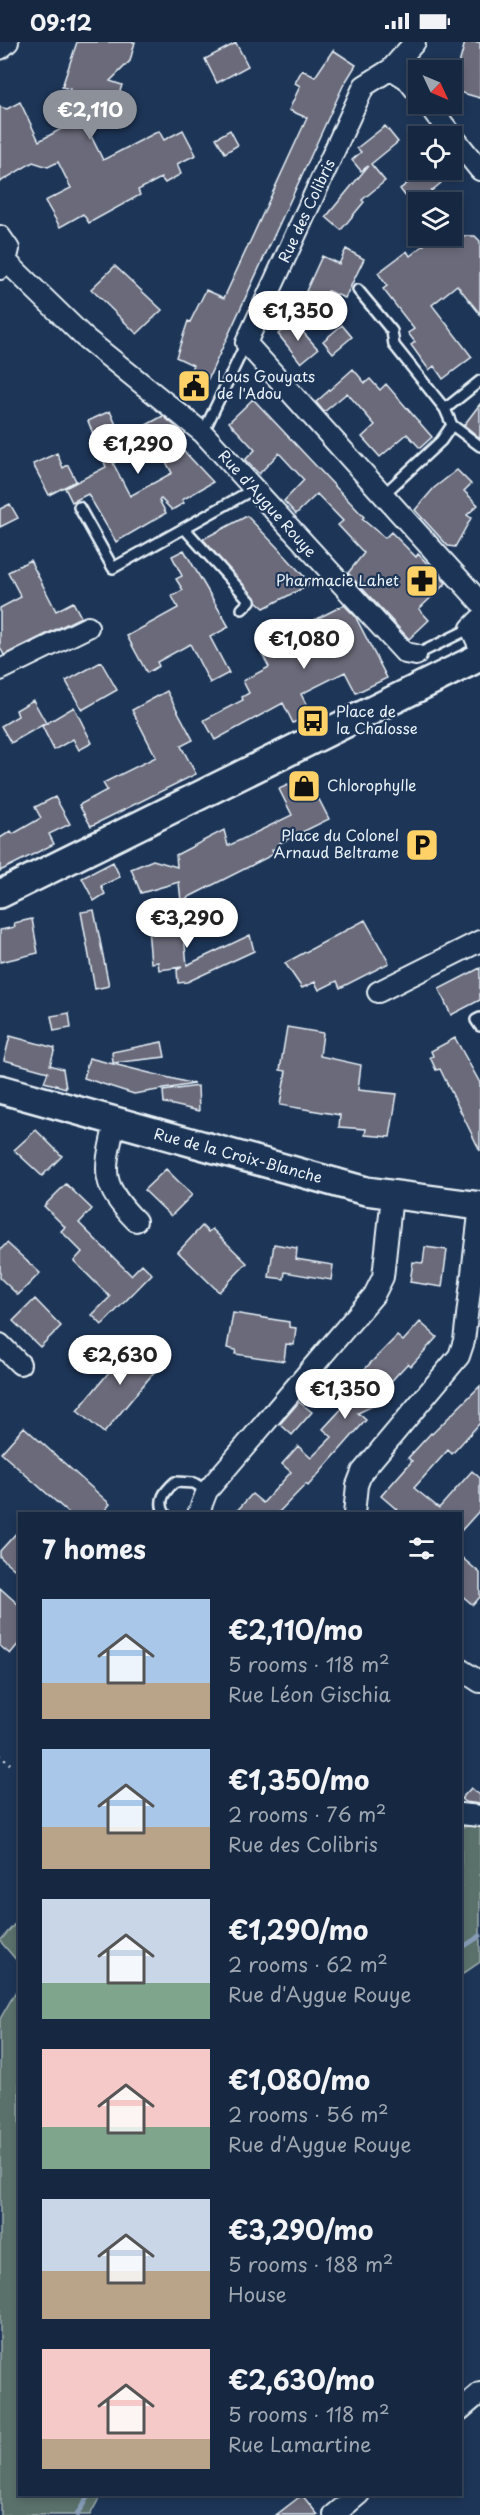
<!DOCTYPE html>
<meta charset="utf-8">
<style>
body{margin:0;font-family:"Playpen Sans",sans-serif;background:#23344c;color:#f1f3f6;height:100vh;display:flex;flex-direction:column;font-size:22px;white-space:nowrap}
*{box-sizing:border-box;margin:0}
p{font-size:20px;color:#9ea6b1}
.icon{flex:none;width:33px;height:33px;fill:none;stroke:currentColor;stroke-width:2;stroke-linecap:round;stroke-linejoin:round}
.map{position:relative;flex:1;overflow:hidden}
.details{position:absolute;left:18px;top:1470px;width:444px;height:984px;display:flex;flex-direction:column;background:#162841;border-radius:0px;box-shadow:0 3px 9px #0003,0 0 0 2px #35445a}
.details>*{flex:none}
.needle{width:39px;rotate:134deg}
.buttons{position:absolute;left:408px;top:18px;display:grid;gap:12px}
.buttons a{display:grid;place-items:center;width:54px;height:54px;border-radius:0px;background:#162841;box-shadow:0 3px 9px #0003,0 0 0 2px #35445a;font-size:30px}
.price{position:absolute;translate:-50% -51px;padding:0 14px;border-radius:21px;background:#fff;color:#222;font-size:20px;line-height:39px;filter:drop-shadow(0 2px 3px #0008)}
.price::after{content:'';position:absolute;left:50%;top:36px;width:18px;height:14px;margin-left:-9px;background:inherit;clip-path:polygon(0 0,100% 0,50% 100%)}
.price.selected{background:#8c9099;color:#fff}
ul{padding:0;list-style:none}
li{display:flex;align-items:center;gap:18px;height:150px;padding:0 24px}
li span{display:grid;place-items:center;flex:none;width:168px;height:120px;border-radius:0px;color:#555}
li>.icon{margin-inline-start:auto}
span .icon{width:72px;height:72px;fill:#fffc;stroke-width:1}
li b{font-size:26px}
h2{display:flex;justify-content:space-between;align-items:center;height:72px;padding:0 24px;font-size:26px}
.status{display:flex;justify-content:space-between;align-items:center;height:42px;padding:0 30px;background:#162841;direction:ltr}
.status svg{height:16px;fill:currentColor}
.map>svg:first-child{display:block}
</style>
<div class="status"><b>09:12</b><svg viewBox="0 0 49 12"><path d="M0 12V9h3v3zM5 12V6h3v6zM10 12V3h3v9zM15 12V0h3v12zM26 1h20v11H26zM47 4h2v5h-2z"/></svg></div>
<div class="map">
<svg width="480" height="2473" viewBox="0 0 480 2473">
<rect width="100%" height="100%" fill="#1d3557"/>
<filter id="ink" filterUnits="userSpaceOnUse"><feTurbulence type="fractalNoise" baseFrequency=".0167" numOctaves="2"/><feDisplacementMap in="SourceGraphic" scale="12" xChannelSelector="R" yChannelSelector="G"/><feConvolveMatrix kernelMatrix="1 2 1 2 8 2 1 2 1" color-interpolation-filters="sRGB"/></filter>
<g filter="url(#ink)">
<!-- green -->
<path fill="#5a6f6a" stroke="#a1b0b1" stroke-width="1.5" d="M480 1783V1920L461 1933V1785Z
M19 1877V1921L0 1899Z
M19 1944 20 2452 101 2453 90 2473H0V1977Z"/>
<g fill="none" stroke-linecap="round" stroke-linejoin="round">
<!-- stream -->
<path stroke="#869cb6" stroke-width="5" d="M460 1907 480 1894
M77 2473 89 2452"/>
</g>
<!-- building -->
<path fill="#6a6a7a" stroke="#e8f1f8" stroke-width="1.5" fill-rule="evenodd" d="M77 0H135L130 19 110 39 122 43 116 62 110 60 106 70 99 68 91 94 103 118 159 89 164 98 183 88 196 113 177 122 181 132 165 141 161 136 138 148 140 153 89 181 83 172 60 185 45 159 71 146 58 120 48 125 33 120 0 140V65L7 67 20 60 39 99 65 85 73 60 66 58 70 47 62 45Z
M465 0H480V56L452 48Z
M236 1 248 24 217 41 205 17Z
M333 8 356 23 343 44 202 350 184 342 193 323 176 315 188 279 190 280 206 248 224 256 307 76 289 68 300 44 295 41 302 28 315 35Z
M385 84 398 100 371 122 385 139 362 158 364 160 341 188 326 175 368 124 361 129 352 118 361 110 357 106Z
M230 88 238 103 225 111 216 96Z
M425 128H429L441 141 413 164 400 147Z
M435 194H475L480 199V272L457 243 432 263 472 315 443 337 434 324 429 328 411 303 415 300 408 291 414 287 383 247 387 244 378 231 407 209 410 214Z
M346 207 364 217 345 256 328 249 324 257 306 249 322 214 339 222Z
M115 224 162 268 137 292 91 247Z
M293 279 318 307 301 321 278 292Z
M342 283 352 295 333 311 323 299Z
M353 327 365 341 370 337 380 348 386 342 432 395 420 406 407 392 380 415 362 395 375 383 347 351 324 370 316 360Z
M253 357 364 475 362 477 385 496 391 490 416 515 418 512 446 541 419 567 429 578 409 597 348 531 364 511 338 483 343 479 317 452 296 472 284 459 304 438 279 411 259 432 245 418 255 408 229 380Z
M480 362V396L464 383Z
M110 369 120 392 124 390 126 394 163 374 180 388 169 393 213 440 182 458 184 461 172 468 161 457 159 458 166 471 116 500 88 452 72 460 65 446 106 425 88 379ZM155 400 172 431 130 454 113 421Z
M57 411 63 426 68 423 76 439 49 453 33 422Z
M457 428 471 442 464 449 478 463 467 473 471 476 455 505 448 504 415 468 434 446Z
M10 462 18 476 0 485V467Z
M247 474 277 505 311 542 264 566 257 560 203 497Z
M184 508 229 585 210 595 229 631 210 641 190 602 157 620 159 624 147 631 127 594 178 566 172 554 183 548 176 537 182 534 172 514Z
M30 518 56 569 73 560 81 575 4 613 0 605V566L21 555 8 530Z
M344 563 355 574 387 636 356 651 345 630 301 652 311 672 293 681 283 661 215 698 204 678 243 658 242 655 249 651 243 639 269 625 259 606Z
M101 620 117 648 82 668 66 639Z
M167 649 193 698 181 704 196 732 91 784 79 763 107 748 103 741 156 715 132 668Z
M33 658 46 681 11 701 1 684 18 674 16 668Z
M74 665 92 701 79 708 73 697 54 708 42 684Z
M307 734 329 777 278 802 279 805 272 808 274 812 181 859 179 840 141 851 131 827 153 818 177 825 176 813 224 788 228 804 292 773 279 747Z
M55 755 70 782 49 792 54 802 0 829V796L11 789 13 792 41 776 35 765Z
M113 820 120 835 101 844 105 852 94 859 82 836Z
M94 868 109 944 95 947 81 870Z
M182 873 187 923 250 893 254 909 187 940 178 941 177 928 182 925 159 928 158 920 151 921 147 875Z
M32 877 38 911 0 920V888L15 885 14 881Z
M365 878 389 921 340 946 337 939 319 948 315 940 302 946 285 921Z
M480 926V958L451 973 439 947Z
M69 971 71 986 54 989 51 974Z
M287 985 323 991 320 1014 361 1023 358 1048 397 1052 390 1095 365 1093 366 1087 339 1085 340 1073 280 1063 286 1029 280 1028Z
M10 994 55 1006 50 1023 63 1027 66 1046 44 1040 48 1030 4 1018Z
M455 996 480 1041V1109L440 1027 436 1028 430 1015 433 1014 431 1009Z
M162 1000 165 1015 113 1021 112 1010Z
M89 1016 194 1042 134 1052 84 1036Z
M198 1044 199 1069 164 1061 163 1049Z
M36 1088 62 1114 42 1134 14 1108Z
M166 1127 192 1153 171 1174 144 1148Z
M66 1142 92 1167 79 1181 131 1233 142 1222 152 1232 102 1283 92 1273 110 1255 74 1219 82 1210 61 1189 65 1185 44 1164Z
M202 1184 208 1190 212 1187 247 1221 219 1250 178 1210Z
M7 1201 40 1231 18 1253 0 1236V1208Z
M274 1202 297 1206 296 1217 333 1223 331 1238 285 1230 284 1237 269 1235Z
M425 1205 447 1208 442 1245 410 1240 413 1220 423 1221Z
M35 1257 61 1284 40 1305 13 1279Z
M233 1271 289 1280V1285L296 1286 294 1303 286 1302 284 1319 235 1312 236 1308 227 1306Z
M420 1280 437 1295 411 1324 408 1321 382 1349 383 1359 358 1371 366 1378 308 1444 306 1442 277 1472H234L252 1452 263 1461 291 1430 282 1422 298 1404 311 1416 332 1395 323 1387 358 1349 350 1342 397 1294 403 1299Z
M137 1296 164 1318 104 1391 77 1369Z
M480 1344V1381L452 1412 448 1408 414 1446 439 1466 472 1429 480 1436V1468L460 1490V1472H402L381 1454 412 1419 408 1416 431 1391 432 1392Z
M299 1360 312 1370 292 1393 280 1382Z
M24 1385 110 1462 102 1472H70L1 1411Z
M20 1487V1532L0 1515V1509Z
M460 1514 480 1531V1555L473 1563 460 1552Z
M0 1546 20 1564V1600L10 1612 0 1604Z
M471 1746 480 1753V1762L465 1760 461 1757Z
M302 2453 318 2473H276Z"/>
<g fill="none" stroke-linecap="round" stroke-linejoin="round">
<!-- service casing -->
<g stroke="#e8f1f8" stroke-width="14">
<path id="service" d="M358 248 392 289 394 303 445 367
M452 383 480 404
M203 391 246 301
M382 454 441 399 452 383 445 367 480 339
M79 465 113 526 252 448
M184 486 250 559 242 567
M416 613 471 586
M480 976 476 978 480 984
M165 1472C157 1458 165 1449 175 1440L194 1441 207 1449"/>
</g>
<!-- minor casing -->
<g stroke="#e8f1f8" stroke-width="24">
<path id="minor" d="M0 7 8 0
M391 27 415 0
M418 51 407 37 391 27 364 44 246 301 480 560
M427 62 480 128
M0 194 9 207 6 219 0 227
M6 219 84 295 203 391 405 611 416 613
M480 577 471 586 480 606
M0 628 88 585
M378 950 480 899
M115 1081C104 1130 99 1141 136 1179
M0 1302 20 1322
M198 1472 207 1449 374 1253 383 1235 392 1154
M354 1472 357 1443 362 1430 459 1314 464 1299 480 1164
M460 1627 480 1640
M460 1772 480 1774
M460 2368 480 2351
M334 2473 359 2452"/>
</g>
<!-- secondary casing -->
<g stroke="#e8f1f8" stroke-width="32">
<path id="secondary" d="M0 852 480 615
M0 1047 366 1149 480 1164"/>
</g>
<!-- path -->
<path stroke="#e8f1f8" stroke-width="3" stroke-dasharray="1.5 4.5" stroke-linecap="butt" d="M0 1713 10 1722"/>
<!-- service -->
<use href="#service" stroke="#1d3557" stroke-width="9"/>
<!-- minor -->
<use href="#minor" stroke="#1d3557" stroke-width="20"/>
<!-- secondary -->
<use href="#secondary" stroke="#1d3557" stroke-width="27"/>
</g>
</g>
<!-- icons -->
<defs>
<g id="civic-square" transform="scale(1.725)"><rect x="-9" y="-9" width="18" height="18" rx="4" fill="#ffd166" stroke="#1d3557"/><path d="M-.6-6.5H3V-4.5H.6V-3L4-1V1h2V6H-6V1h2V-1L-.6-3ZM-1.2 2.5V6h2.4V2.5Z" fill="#111"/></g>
<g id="pharmacy-square" transform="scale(1.725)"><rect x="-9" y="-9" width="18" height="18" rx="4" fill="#ffd166" stroke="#1d3557"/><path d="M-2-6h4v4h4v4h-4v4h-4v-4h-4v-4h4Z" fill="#111"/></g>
<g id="bus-square" transform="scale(1.725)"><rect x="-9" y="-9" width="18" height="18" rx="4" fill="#ffd166" stroke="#1d3557"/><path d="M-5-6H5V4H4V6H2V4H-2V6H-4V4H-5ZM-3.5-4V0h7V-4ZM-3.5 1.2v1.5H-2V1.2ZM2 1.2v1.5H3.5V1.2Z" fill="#111"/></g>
<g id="shop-square" transform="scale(1.725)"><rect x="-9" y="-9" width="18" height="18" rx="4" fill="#ffd166" stroke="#1d3557"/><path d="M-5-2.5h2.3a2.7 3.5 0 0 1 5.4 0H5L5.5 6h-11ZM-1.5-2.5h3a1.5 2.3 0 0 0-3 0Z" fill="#111"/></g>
<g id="parking-square" transform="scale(1.725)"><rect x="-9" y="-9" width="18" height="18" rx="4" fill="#ffd166" stroke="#1d3557"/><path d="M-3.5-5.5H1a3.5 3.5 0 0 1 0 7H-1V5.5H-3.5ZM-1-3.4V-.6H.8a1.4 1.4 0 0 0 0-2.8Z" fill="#111"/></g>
</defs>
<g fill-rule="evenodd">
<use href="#civic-square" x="194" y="344"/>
<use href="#pharmacy-square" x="422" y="539"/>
<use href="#bus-square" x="313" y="679"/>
<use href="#shop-square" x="304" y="744"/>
<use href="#parking-square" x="422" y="803"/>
</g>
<g text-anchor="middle" stroke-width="4.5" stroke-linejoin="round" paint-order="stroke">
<!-- street labels -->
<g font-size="15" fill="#e8f1f8" stroke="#1d3557">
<text transform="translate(307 169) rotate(-65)" y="5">Rue des Colibris</text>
<text transform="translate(267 462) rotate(48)" y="5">Rue d'Aygue Rouye</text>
<text transform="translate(238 1114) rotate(15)" y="5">Rue de la Croix-Blanche</text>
</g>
<!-- poi labels -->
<g font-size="15" fill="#e8f1f8" stroke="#1d3557" text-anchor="start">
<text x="217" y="340">Lous Gouyats<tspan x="217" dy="17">de l'Adou</tspan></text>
<text x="399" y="544" text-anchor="end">Pharmacie Lahet</text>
<text x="336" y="675">Place de<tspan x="336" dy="17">la Chalosse</tspan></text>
<text x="327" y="749">Chlorophylle</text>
<text x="399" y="799" text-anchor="end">Place du Colonel<tspan x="399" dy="17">Arnaud Beltrame</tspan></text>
</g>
</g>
</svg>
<div class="buttons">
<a><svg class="needle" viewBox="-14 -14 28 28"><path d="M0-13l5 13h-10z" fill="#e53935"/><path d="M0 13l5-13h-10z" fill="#9ea6b1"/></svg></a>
<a><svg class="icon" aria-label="locate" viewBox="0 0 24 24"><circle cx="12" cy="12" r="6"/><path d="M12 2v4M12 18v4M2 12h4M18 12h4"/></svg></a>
<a><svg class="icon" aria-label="layers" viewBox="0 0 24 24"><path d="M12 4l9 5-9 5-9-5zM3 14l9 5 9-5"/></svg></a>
</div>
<b class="price selected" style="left:90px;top:99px">€2,110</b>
<b class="price" style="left:298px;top:300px">€1,350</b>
<b class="price" style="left:138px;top:433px">€1,290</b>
<b class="price" style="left:304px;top:628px">€1,080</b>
<b class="price" style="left:187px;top:907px">€3,290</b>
<b class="price" style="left:120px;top:1344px">€2,630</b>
<b class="price" style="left:345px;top:1378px">€1,350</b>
<section class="details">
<h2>7 homes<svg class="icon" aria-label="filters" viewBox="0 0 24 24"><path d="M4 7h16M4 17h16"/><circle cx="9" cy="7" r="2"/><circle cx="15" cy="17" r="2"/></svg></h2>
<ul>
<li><span style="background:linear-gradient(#a9c7e8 70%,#b9a48a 0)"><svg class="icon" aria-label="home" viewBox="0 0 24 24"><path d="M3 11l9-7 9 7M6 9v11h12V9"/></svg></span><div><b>€2,110/mo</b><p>5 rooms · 118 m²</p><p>Rue Léon Gischia</p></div></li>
<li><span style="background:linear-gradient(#a9c7e8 65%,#b9a48a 0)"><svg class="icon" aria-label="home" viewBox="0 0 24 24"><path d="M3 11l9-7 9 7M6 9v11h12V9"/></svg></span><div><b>€1,350/mo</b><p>2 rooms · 76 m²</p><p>Rue des Colibris</p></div></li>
<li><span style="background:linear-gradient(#c9d6e8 70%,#7fa58c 0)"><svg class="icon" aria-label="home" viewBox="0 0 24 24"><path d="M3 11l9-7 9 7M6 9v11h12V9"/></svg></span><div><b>€1,290/mo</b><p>2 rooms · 62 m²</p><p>Rue d'Aygue Rouye</p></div></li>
<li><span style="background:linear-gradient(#f6c9c9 65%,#7fa58c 0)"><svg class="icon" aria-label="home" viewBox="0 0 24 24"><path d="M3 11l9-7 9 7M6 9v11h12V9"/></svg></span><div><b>€1,080/mo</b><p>2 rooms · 56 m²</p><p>Rue d'Aygue Rouye</p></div></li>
<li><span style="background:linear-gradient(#c9d6e8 60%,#b9a48a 0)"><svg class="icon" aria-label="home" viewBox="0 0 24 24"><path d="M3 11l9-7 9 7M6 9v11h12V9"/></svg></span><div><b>€3,290/mo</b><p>5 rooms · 188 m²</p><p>House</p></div></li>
<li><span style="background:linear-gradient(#f6c9c9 75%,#b9a48a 0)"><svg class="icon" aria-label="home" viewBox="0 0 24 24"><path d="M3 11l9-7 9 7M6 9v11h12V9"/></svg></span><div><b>€2,630/mo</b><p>5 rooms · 118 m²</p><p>Rue Lamartine</p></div></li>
</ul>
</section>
</div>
